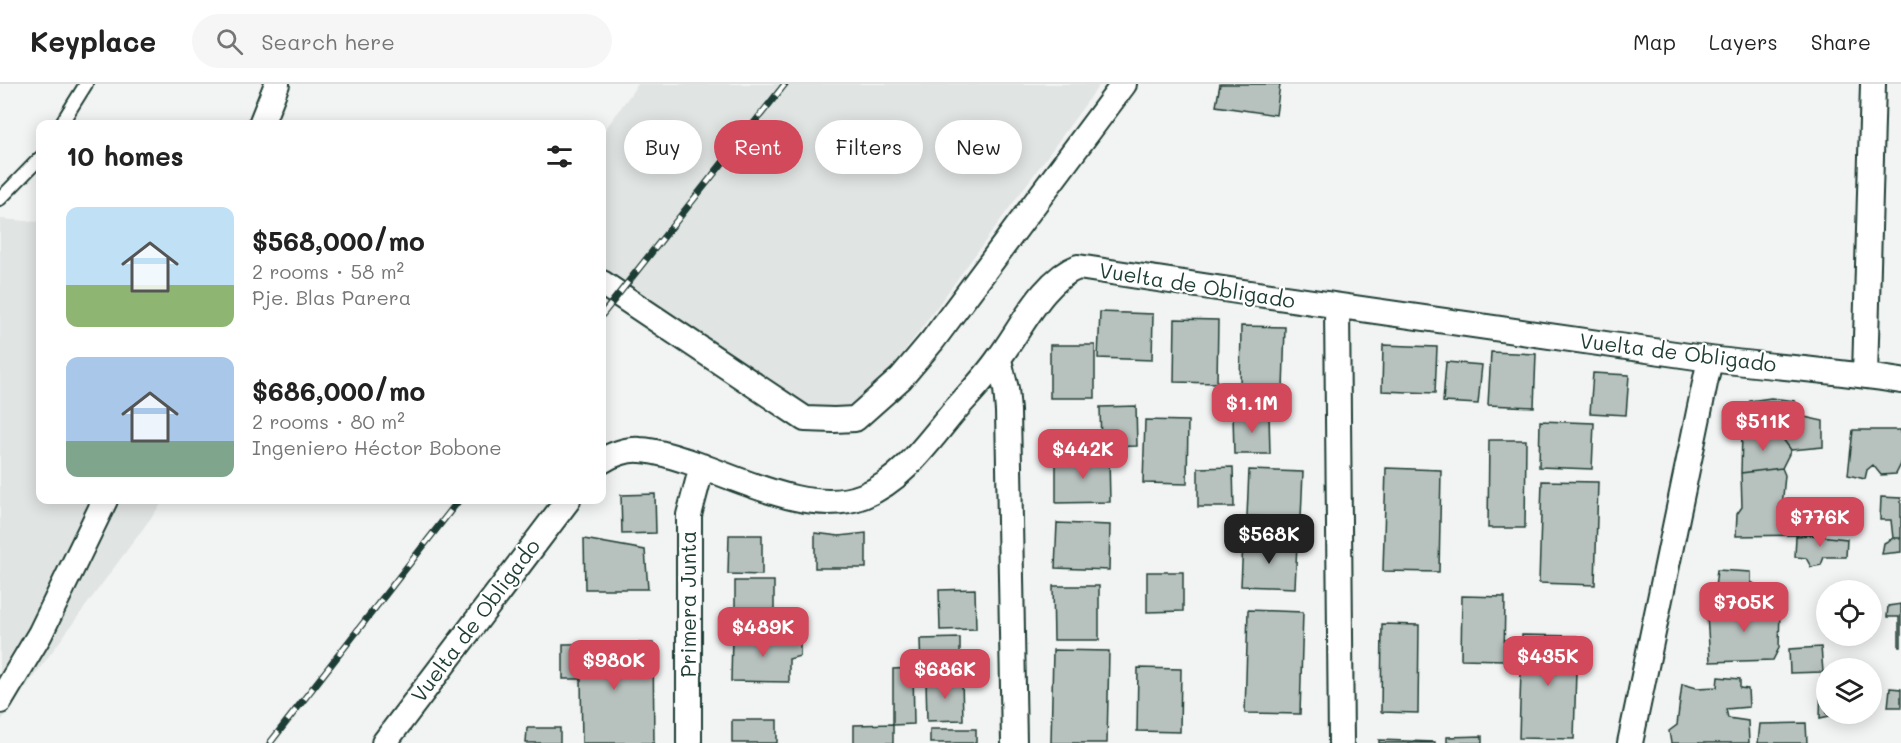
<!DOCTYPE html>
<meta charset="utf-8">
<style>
body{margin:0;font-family:Mali,sans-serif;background:#f6f6f6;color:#222;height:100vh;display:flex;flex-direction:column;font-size:22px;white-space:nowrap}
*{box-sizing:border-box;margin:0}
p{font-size:20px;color:#767676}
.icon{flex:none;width:33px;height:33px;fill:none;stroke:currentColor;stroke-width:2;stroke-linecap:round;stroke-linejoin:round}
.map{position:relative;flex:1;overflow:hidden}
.drawer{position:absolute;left:36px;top:36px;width:570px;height:384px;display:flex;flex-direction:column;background:#fff;border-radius:12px;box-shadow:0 3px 15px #0003}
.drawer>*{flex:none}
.banner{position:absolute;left:624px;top:36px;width:570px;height:54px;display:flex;gap:12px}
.tools{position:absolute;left:1816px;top:496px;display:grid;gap:12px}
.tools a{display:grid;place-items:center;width:66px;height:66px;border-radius:50%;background:#fff;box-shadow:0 3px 15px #0003;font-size:30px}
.price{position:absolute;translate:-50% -51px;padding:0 14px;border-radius:12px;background:#d1495b;color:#fff;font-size:20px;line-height:39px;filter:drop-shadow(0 2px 3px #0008)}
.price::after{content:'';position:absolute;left:50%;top:36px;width:18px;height:14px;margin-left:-9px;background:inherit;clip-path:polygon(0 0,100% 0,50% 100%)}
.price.current{background:#222;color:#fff}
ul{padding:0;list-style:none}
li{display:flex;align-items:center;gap:18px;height:150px;padding:0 30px}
li span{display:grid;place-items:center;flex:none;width:168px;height:120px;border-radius:12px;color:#555}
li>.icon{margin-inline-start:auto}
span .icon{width:72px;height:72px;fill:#fffc;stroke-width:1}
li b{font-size:26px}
h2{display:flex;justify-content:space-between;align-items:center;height:72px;padding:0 30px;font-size:26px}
.pill{padding:0 21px;border-radius:27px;background:#fff;box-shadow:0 3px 15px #0003;font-size:21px;line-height:54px}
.pill.current{background:#d1495b;color:#fff}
header{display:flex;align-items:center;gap:36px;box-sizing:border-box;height:84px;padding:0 30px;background:#fff;border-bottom:2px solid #e0e0e0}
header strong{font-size:28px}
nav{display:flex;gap:33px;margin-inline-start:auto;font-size:21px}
.search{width:420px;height:54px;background:#f6f6f6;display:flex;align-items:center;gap:15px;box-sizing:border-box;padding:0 21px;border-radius:33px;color:#767676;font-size:22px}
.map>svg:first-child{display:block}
</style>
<header>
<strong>Keyplace</strong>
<div class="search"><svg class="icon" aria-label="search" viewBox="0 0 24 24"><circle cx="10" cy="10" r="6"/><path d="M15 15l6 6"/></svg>Search here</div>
<nav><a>Map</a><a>Layers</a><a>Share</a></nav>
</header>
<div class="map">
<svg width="1901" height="659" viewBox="0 0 1901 659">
<rect width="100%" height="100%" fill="#f2f3f3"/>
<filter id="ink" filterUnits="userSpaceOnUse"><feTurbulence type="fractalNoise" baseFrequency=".0167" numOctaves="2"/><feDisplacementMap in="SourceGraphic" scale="12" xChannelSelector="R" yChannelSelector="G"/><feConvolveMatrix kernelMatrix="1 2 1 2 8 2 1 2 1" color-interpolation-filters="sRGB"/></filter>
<g filter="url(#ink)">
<!-- built -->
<path fill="#e0e4e3" d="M638 0H1100L855 335 834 336 602 211V50Z
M0 135 40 138V416H164L0 638Z"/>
<!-- building -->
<path fill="#b7c1bd" stroke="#1f3d34" stroke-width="1.5" d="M1220 0H1280L1276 31 1216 22Z
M1100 228 1153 230 1152 276 1098 274Z
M1175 235 1218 236 1217 299 1174 298Z
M1241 242 1285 243 1283 306 1240 305Z
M1050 261H1095V314H1050Z
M1383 261 1437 263 1435 309 1382 307Z
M1491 268 1536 270 1534 323 1488 321Z
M1446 278 1482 281 1478 320 1443 318Z
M1593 289 1629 291 1626 331 1590 329Z
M1771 314 1795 317 1800 332 1823 337V363L1791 366 1780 351 1742 348 1738 330 1750 317Z
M1136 322 1137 362 1101 363 1100 323Z
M1233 330H1269L1270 370H1234Z
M1145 336 1188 337 1187 400 1143 399Z
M1540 337 1594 339 1592 385 1539 383Z
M1853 346H1901V380L1896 390 1881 391 1873 381 1867 386 1865 395 1848 391Z
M1742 348 1780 351 1791 366 1782 384 1741 389Z
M1489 356H1526L1525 444H1488Z
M1056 373H1109L1110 418 1056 419Z
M1233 383 1234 423H1198V384Z
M1386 384 1441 386 1439 488 1383 487Z
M1782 384 1785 391 1782 423 1809 425 1811 451 1736 452 1737 430 1742 423 1741 389Z
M1249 386 1303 388 1301 434 1247 432Z
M1542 397 1598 398 1595 501 1539 499Z
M655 410 656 449 622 450 621 411Z
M1881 413 1901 414V454H1893L1891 436H1880Z
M1824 414 1851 416 1852 443 1822 444Z
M1057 439 1110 441 1109 486 1055 484Z
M815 449 839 452 866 449V484H815Z
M729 451H762V491L728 490Z
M1811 451 1847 455 1846 473H1824L1821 481 1811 483 1806 474 1795 473 1796 452Z
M1893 454H1901V468L1882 470 1884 459Z
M584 455 645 466 648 505H585Z
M1243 457 1297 459 1295 504 1241 502Z
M1717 486 1751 488V498L1759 503 1757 520 1713 522Z
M1147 488H1183V527L1147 528Z
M735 497H774V531H735Z
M1053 502H1099V556H1054Z
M975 505 976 545 940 546 939 506Z
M1462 512 1505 513 1504 576 1461 575Z
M1762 519 1780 524 1779 564 1773 576 1710 578 1707 531 1713 522Z
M1901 520V563H1899V533H1887L1888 522Z
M1248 526 1303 528 1300 630 1245 629Z
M1824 526H1827V552H1836H1824Z
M1382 540 1419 541 1418 629 1381 628Z
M732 551 800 552V572L789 575V598L731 597Z
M1522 551 1577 552 1574 655 1519 654Z
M960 554V588L921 589 920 555Z
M653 559 654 659H582L581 595H563V560Z
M1821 563 1823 588 1790 589 1789 565Z
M1053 566 1109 567 1107 659H1051Z
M913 584 914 640 893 641V585Z
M1138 584 1181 585 1180 648 1137 647Z
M1718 593 1740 595V604L1748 605 1749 623 1726 625 1728 634 1748 637 1749 659H1671L1669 647 1677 641 1682 600 1697 604 1717 603Z
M1821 593 1827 594V630H1839L1820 634Z
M962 596 963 636 927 637 926 597Z
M1890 604 1901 605V623H1888Z
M732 636H777V659H732Z
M1806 639 1807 659H1758L1760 640Z
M893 640V659H854V641Z
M527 644H560V659H526Z
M930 645H976V659H930Z
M1482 652V659H1447V653Z
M1379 656 1435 658V659H1379Z"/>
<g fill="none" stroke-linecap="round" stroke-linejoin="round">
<!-- lane casing -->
<g stroke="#1f3d34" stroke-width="16">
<path id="lane" d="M61 40 86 0
M0 115 40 74"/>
</g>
<!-- street casing -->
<g stroke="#1f3d34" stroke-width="28">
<path id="street" d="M261 40 277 0
M602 199 805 335 834 336 855 335 901 294 933 256 1124 0
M1337 223 1341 659
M999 276 1006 305 1008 327 1014 659
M1865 291 1873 0
M602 377C612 370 628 365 640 366 655 366 670 372 684 376 737 393 809 433 863 412 903 396 928 358 955 326 970 309 986 293 999 274 1021 245 1043 196 1078 183 1286 215 1494 245 1703 274 1769 283 1835 286 1901 297
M0 617 40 550 105 416
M384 659 568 416
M689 659V431L702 382
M1630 659 1710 275"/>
</g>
<!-- lane -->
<use href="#lane" stroke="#fff" stroke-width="12"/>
<!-- street -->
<use href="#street" stroke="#fff" stroke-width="24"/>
<!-- rail casing -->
<g stroke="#1f3d34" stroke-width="7">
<path id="rail" d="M602 231 785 0
M270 659 459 416"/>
</g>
<!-- rail -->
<use href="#rail" stroke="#fff" stroke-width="4.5" stroke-dasharray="14" stroke-linecap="butt"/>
</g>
</g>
<g text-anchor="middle" stroke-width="4.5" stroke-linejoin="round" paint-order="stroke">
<!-- street labels -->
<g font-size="21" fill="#1f3d34" stroke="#fff">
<text transform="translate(1197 202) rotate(9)" y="7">Vuelta de Obligado</text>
<text transform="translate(1678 269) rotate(7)" y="7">Vuelta de Obligado</text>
<text transform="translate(689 520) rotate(-90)" y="7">Primera Junta</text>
<text transform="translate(476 537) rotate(-53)" y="7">Vuelta de Obligado</text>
</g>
</g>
</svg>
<div class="tools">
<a><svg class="icon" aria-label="locate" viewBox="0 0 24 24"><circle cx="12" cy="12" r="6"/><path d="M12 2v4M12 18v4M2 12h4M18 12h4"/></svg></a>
<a><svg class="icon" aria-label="layers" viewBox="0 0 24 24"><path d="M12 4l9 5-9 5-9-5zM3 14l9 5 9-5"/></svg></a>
</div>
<b class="price" style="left:1252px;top:350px">$1.1M</b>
<b class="price" style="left:1763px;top:368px">$511K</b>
<b class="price" style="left:1083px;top:396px">$442K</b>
<b class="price" style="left:1820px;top:464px">$776K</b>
<b class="price current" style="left:1269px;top:481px">$568K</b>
<b class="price" style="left:1744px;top:549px">$705K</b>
<b class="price" style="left:763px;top:574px">$489K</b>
<b class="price" style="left:1548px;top:603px">$435K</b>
<b class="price" style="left:614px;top:607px">$980K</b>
<b class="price" style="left:945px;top:616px">$686K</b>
<div class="banner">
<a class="pill">Buy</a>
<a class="pill current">Rent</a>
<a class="pill">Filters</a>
<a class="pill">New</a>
</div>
<section class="drawer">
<h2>10 homes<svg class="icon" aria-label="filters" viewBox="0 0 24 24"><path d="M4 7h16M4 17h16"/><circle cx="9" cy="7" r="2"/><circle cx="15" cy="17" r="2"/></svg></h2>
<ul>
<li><span style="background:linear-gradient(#bfe0f5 65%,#8fb573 0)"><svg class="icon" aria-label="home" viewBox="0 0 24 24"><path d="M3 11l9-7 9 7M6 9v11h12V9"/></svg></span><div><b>$568,000/mo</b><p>2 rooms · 58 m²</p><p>Pje. Blas Parera</p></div></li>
<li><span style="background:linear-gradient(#a9c7e8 70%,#7fa58c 0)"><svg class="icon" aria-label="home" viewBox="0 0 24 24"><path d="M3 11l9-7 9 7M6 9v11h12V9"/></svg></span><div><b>$686,000/mo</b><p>2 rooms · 80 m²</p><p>Ingeniero Héctor Bobone</p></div></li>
</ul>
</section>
</div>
